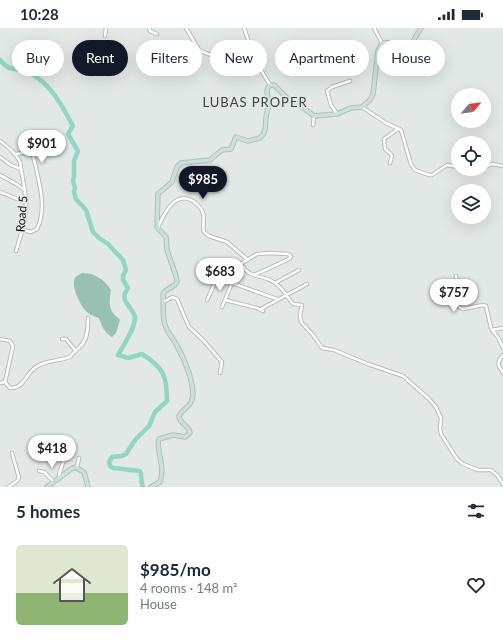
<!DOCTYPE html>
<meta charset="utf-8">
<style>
body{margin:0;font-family:Lato,sans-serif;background:#f2f2f3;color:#1f2937;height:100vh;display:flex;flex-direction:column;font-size:15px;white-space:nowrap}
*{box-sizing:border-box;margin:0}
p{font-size:13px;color:#747a83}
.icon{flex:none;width:22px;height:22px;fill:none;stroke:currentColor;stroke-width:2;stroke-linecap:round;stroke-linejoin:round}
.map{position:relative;height:459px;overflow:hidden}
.side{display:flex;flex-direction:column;background:#fff;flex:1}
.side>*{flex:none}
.guide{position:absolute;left:12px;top:12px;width:479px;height:36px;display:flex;gap:8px}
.needle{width:26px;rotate:61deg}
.buttons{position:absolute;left:451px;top:60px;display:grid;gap:8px}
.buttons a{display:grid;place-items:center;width:40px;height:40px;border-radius:50%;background:#fff;box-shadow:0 4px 16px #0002;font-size:20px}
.price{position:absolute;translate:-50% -34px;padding:0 9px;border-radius:14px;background:#fff;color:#222;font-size:13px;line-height:26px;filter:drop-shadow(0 1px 2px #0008)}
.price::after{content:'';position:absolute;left:50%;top:24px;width:12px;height:9px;margin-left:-6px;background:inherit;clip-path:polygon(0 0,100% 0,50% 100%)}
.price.current{background:#111827;color:#fff}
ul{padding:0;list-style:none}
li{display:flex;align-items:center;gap:12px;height:100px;padding:0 16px}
li span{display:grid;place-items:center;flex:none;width:112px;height:80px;border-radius:6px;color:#555}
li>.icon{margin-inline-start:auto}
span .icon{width:48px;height:48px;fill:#fffc;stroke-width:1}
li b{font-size:17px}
h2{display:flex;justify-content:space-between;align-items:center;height:48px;padding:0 16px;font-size:17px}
.chip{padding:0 14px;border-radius:18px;background:#fff;box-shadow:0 4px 16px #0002;font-size:14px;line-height:36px}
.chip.current{background:#111827;color:#fff}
.status{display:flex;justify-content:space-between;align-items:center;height:28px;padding:0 20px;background:#fff;direction:ltr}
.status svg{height:11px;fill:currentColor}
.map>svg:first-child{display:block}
</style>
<div class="status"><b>10:28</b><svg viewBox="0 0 49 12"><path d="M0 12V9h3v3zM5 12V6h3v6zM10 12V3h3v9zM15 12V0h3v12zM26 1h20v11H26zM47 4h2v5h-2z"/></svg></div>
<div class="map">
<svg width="503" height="459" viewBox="0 0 503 459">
<rect width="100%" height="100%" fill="#e2e8e6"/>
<!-- green -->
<path fill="#98c1b4" d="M82 245C95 245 104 251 111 262 110 269 108 278 113 285 115 288 118 289 120 292L116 305 112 309C104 304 102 298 99 290 95 289 90 287 87 284 81 279 73 262 74 254 74 249 78 247 82 245Z"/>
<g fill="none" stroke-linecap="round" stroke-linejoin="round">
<!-- river -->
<path stroke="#90d6c2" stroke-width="4.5" d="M0 32C11 46 18 38 30 45 52 57 62 78 73 98L68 106 78 123 74 133V148L73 153 75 160 74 164 76 171 86 182 93 204 99 210 108 216 123 232 126 242 123 248V252L128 260C127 262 126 264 125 265 121 275 135 281 135 290 134 303 124 316 118 327L128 330 142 326C164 340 167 348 167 373L155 384 149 398 135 412 126 426 122 428 112 429 109 434 110 438 113 440 140 443C143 449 140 454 143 459"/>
<!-- street casing -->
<g stroke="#b7bcba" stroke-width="4.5">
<path id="street" d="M149 0 150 3 157 6
M186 0 199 22 208 26 217 28 247 29 258 37 270 57
M244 0 257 37
M374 0 382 15
M105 8 106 0
M362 79 386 95 401 102 411 136 415 142 429 147H432L447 137 458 139
M337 86 331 77 327 63 332 59 350 53
M313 97 314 88
M0 113C8 119 16 125 20 134 22 147 25 161 26 174 26 191 21 207 16 223
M16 126 29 124 33 127C38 150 48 180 37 201L31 204 22 202
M0 129 11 137 21 141
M390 135 392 128 390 125 385 121 384 111 398 101
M484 139 492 136 503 138
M463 141 474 144 481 141
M0 147 16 156 25 162
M0 164 25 174
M158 199C164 186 175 162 193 173 197 176 202 180 203 185 205 192 202 198 204 204L209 208 227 214 248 232
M241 236C252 253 261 245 275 255 284 261 287 269 293 276L302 277 300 287 301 294 313 307 322 320 334 322 368 336 403 348 429 371 436 379 441 390 440 400 441 406 457 431 463 436 478 442H491L497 447 503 456
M221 246 232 255 277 271
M456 248 459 279 463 281 483 277 486 278 491 300 499 311 503 320
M275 255 299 242
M207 272 217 250 257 226 269 225 288 226 291 228 290 230 287 232 254 247
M225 272 257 280 263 283
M164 274 172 269 177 271 189 299 203 312 222 334 220 345
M222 279 232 255
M261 281 307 256
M492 302 503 300
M0 311 10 313 13 318 5 354 10 360C25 360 26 345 36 339 45 332 60 333 70 329 74 323 80 320 83 315 88 308 88 298 88 290
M62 311H66L75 322
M503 327C496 335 498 337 503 345
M0 355 5 354
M77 439 79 430
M39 443 44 444 54 454
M59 451V447L66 425
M8 459 17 453 19 450 12 425"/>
</g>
<!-- secondary casing -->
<g stroke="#b7bcba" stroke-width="5.5">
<path id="secondary" d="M47 459 71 441 75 439 84 444 88 459
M151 459 160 454C166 438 155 420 159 411L173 407 185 409 190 405C189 397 179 396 179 388 182 382 188 380 191 374 198 361 183 328 176 316 172 309 167 304 165 297 162 289 164 275 163 266 166 260 174 260 177 254L176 248 167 222 166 209 157 199 158 166 172 154 177 139 181 135 210 132 222 122 231 121 235 111 236 109 248 113 260 110C267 103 265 99 266 90 266 85 268 82 269 77 269 70 264 62 270 57H274L288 71 301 78 314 88 337 86 351 80 362 79 370 72 373 66 378 23 382 15C392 12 399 24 406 22 411 20 417 5 421 0"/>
</g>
<!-- street -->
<use href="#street" stroke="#fff" stroke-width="2.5"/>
<!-- secondary -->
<use href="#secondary" stroke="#c6e2db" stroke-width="3.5"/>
</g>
<g text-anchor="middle" stroke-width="3" stroke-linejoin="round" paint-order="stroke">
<!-- street labels -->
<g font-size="12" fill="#0f1110" stroke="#e2e8e6">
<text transform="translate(22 186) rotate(-85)" y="4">Road 5</text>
</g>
<!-- neighbourhood labels -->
<g font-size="13" letter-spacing="1" fill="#3c403f" stroke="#e2e8e6">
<text x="255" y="79">LUBAS PROPER</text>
</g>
</g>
</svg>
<div class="buttons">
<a><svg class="needle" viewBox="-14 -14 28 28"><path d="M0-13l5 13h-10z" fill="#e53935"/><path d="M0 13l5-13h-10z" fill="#747a83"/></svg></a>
<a><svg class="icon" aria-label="locate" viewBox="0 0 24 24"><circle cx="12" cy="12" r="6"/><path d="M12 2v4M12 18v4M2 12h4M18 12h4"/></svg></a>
<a><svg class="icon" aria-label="layers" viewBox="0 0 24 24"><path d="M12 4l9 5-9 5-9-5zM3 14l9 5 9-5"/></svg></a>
</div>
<b class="price" style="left:42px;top:136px">$901</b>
<b class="price current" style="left:203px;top:172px">$985</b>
<b class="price" style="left:220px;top:264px">$683</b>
<b class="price" style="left:454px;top:285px">$757</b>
<b class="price" style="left:52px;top:441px">$418</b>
<div class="guide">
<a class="chip">Buy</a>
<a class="chip current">Rent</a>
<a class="chip">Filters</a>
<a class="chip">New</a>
<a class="chip">Apartment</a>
<a class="chip">House</a>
</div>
</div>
<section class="side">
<h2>5 homes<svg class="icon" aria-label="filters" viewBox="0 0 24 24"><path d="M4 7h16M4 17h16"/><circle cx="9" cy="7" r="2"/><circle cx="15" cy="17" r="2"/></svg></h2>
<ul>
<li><span style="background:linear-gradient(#dfe7d0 60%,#8fb573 0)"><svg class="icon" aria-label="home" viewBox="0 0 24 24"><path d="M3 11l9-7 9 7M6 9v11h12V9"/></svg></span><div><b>$985/mo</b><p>4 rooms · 148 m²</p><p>House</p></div><svg class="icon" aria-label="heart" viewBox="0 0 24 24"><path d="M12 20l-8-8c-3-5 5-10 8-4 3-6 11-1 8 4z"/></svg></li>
</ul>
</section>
